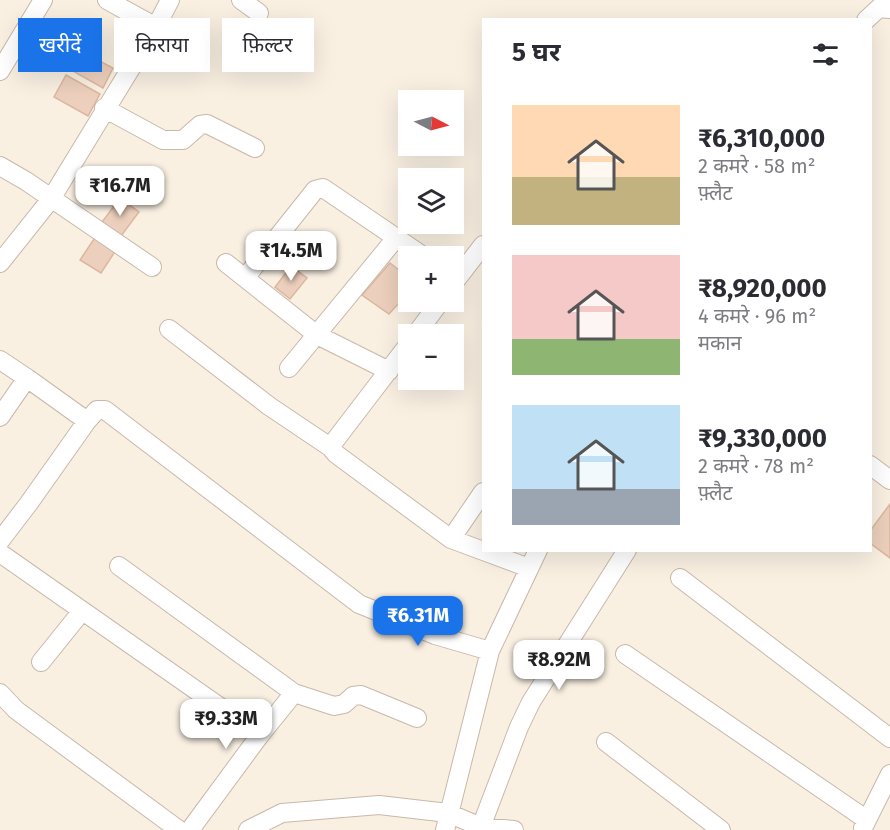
<!DOCTYPE html>
<html lang="hi">
<meta charset="utf-8">
<style>
body{margin:0;font-family:"Fira Sans","Noto Sans Devanagari",sans-serif;background:#f2f2f3;color:#2b2b33;height:100vh;display:flex;flex-direction:column;font-size:22px;white-space:nowrap}
*{box-sizing:border-box;margin:0}
p{font-size:20px;color:#7c7c81}
.icon{flex:none;width:33px;height:33px;fill:none;stroke:currentColor;stroke-width:2;stroke-linecap:round;stroke-linejoin:round}
.map{position:relative;flex:1;overflow:hidden}
.panel{position:absolute;left:482px;top:18px;width:390px;height:534px;display:flex;flex-direction:column;background:#fff;border-radius:0px;box-shadow:0 6px 24px #0002}
.panel>*{flex:none}
.guide{position:absolute;left:18px;top:18px;width:374px;height:54px;display:flex;gap:12px}
.needle{width:39px;rotate:96deg}
.controls{position:absolute;left:398px;top:90px;display:grid;gap:12px}
.controls a{display:grid;place-items:center;width:66px;height:66px;border-radius:0px;background:#fff;box-shadow:0 6px 24px #0002;font-size:30px}
.price{position:absolute;translate:-50% -51px;padding:0 14px;border-radius:12px;background:#fff;color:#222;font-size:20px;line-height:39px;filter:drop-shadow(0 2px 3px #0008)}
.price::after{content:'';position:absolute;left:50%;top:36px;width:18px;height:14px;margin-left:-9px;background:inherit;clip-path:polygon(0 0,100% 0,50% 100%)}
.price.current{background:#1a73e8;color:#fff}
ul{padding:0;list-style:none}
li{display:flex;align-items:center;gap:18px;height:150px;padding:0 30px}
li span{display:grid;place-items:center;flex:none;width:168px;height:120px;border-radius:0px;color:#555}
li>.icon{margin-inline-start:auto}
span .icon{width:72px;height:72px;fill:#fffc;stroke-width:1}
li b{font-size:26px}
h2{display:flex;justify-content:space-between;align-items:center;height:72px;padding:0 30px;font-size:26px}
.chip{padding:0 21px;border-radius:0px;background:#fff;box-shadow:0 6px 24px #0002;font-size:21px;line-height:54px}
.chip.current{background:#1a73e8;color:#fff}
.map>svg:first-child{display:block}
</style>
<div class="map">
<svg width="890" height="830" viewBox="0 0 890 830">
<rect width="100%" height="100%" fill="#f9f0e2"/>
<!-- building -->
<path fill="#eccfbc" stroke="#ddb69f" stroke-width="1.5" d="M81 51 113 68 103 88 71 70Z
M66 75 100 94 88 116 54 97Z
M120 198 139 212 121 236 102 222Z
M96 236 116 250 101 273 80 260Z
M390 263 408 277V293L389 314 362 295Z
M291 266 307 278 290 299 275 287Z
M890 504V558L870 543V531Z"/>
<g fill="none" stroke-linecap="round" stroke-linejoin="round">
<!-- street casing -->
<g stroke="#c8b8aa" stroke-width="20">
<path id="street" d="M107 0 156 27 170 0
M241 0 259 13
M866 20 879 8 890 9
M0 71 43 0
M104 108 163 140H183L200 125 207 124 255 148
M0 166 26 181 152 267
M0 263 51 199 156 27
M226 263 317 335 389 371
M245 278 315 190 323 188 423 256
M453 284 483 245
M169 329 269 406 330 447 336 454 451 539 529 568
M416 334 440 302
M0 360 27 378 87 421
M289 368 396 238
M0 417 27 378
M330 447 408 345
M870 465 890 480
M451 539 483 492
M0 541 29 503 87 421 97 410H105L359 604 435 635 490 651
M0 553 260 735
M119 566 294 693 334 706 344 704 353 696 361 695 417 718
M680 578 890 738
M625 654 867 820
M41 662 82 611
M0 693 16 710 179 830
M606 742 721 830
M481 827 519 727 531 702 627 550
M863 828 890 774
M190 830 260 735 294 693
M248 830 282 813 379 805 448 813 481 827 514 830
M445 830 490 651 538 550"/>
</g>
<!-- street -->
<use href="#street" stroke="#fff" stroke-width="18"/>
</g>
</svg>
<div class="controls">
<a><svg class="needle" viewBox="-14 -14 28 28"><path d="M0-13l5 13h-10z" fill="#e53935"/><path d="M0 13l5-13h-10z" fill="#7c7c81"/></svg></a>
<a><svg class="icon" aria-label="layers" viewBox="0 0 24 24"><path d="M12 4l9 5-9 5-9-5zM3 14l9 5 9-5"/></svg></a>
<a>+</a>
<a>−</a>
</div>
<b class="price" style="left:120px;top:217px">₹16.7M</b>
<b class="price" style="left:291px;top:282px">₹14.5M</b>
<b class="price current" style="left:418px;top:647px">₹6.31M</b>
<b class="price" style="left:559px;top:691px">₹8.92M</b>
<b class="price" style="left:226px;top:750px">₹9.33M</b>
<div class="guide">
<a class="chip current">खरीदें</a>
<a class="chip">किराया</a>
<a class="chip">फ़िल्टर</a>
</div>
<section class="panel">
<h2>5 घर<svg class="icon" aria-label="filters" viewBox="0 0 24 24"><path d="M4 7h16M4 17h16"/><circle cx="9" cy="7" r="2"/><circle cx="15" cy="17" r="2"/></svg></h2>
<ul>
<li><span style="background:linear-gradient(#ffd9b3 60%,#c2b280 0)"><svg class="icon" aria-label="home" viewBox="0 0 24 24"><path d="M3 11l9-7 9 7M6 9v11h12V9"/></svg></span><div><b>₹6,310,000</b><p>2 कमरे · 58 m²</p><p>फ़्लैट</p></div></li>
<li><span style="background:linear-gradient(#f6c9c9 70%,#8fb573 0)"><svg class="icon" aria-label="home" viewBox="0 0 24 24"><path d="M3 11l9-7 9 7M6 9v11h12V9"/></svg></span><div><b>₹8,920,000</b><p>4 कमरे · 96 m²</p><p>मकान</p></div></li>
<li><span style="background:linear-gradient(#bfe0f5 70%,#9aa5b1 0)"><svg class="icon" aria-label="home" viewBox="0 0 24 24"><path d="M3 11l9-7 9 7M6 9v11h12V9"/></svg></span><div><b>₹9,330,000</b><p>2 कमरे · 78 m²</p><p>फ़्लैट</p></div></li>
</ul>
</section>
</div>
